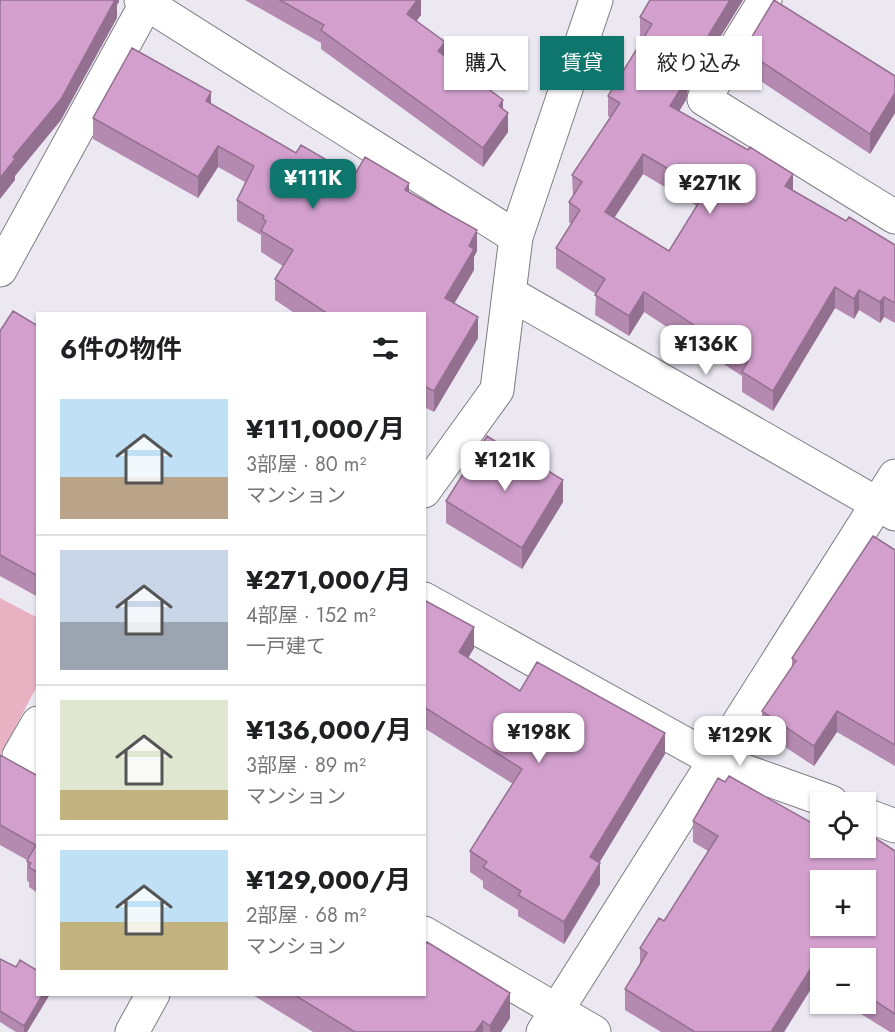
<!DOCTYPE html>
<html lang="ja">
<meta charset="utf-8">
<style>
body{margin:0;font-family:Jost,"Noto Sans JP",sans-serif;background:#f6f6f6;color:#202124;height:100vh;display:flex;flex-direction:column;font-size:22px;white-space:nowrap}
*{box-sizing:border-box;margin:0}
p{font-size:20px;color:#757577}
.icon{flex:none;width:33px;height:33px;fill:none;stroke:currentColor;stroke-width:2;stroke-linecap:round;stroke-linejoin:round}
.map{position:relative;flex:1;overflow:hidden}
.side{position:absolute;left:36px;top:312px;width:390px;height:684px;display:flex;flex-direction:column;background:#fff;border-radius:0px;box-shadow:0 2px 4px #0004}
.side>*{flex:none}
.hud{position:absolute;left:444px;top:36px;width:360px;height:54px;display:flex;gap:12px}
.buttons{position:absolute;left:810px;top:792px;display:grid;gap:12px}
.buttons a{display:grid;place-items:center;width:66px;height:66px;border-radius:0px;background:#fff;box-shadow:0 2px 4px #0004;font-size:30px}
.price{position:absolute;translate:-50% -51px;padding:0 14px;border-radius:12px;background:#fff;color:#222;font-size:20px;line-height:39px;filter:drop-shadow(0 2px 3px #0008)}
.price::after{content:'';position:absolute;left:50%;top:36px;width:18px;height:14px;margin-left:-9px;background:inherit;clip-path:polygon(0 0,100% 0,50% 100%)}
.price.current{background:#0f766e;color:#fff}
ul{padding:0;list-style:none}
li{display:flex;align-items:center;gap:18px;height:150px;padding:0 24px}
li+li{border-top:2px solid #e0e0e0}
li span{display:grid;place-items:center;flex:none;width:168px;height:120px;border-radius:0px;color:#555}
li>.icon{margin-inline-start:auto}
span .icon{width:72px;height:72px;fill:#fffc;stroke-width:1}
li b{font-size:26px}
h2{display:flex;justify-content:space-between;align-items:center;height:72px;padding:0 24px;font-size:26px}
.chip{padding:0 21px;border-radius:0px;background:#fff;box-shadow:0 2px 4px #0004;font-size:21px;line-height:54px}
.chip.current{background:#0f766e;color:#fff}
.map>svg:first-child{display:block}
</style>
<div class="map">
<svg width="895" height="1032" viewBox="0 0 895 1032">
<rect width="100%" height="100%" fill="#ece8f2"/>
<!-- green -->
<path fill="#e8b2c3" d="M0 598 38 618 37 686 0 756Z"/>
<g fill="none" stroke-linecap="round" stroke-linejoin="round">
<!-- street casing -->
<g stroke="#7f7c85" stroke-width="35">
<path id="street" d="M141 0 516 237
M765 0 704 99 895 217
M0 270 146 4
M509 293 895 514
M424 491 497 390 516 237 596 0
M424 599 714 760 831 802
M38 723 19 756 38 767
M866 815 895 826
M424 933 594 1032
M132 1032 153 994
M543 1032 895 476"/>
</g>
<!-- street -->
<use href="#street" stroke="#fff" stroke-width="33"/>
</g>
<!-- wall -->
<path fill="#b58ab1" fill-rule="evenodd" d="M245 0H421V15L416 21 445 56 503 109 508 132 483 167 321 49V43Z
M650 0H743L688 89 686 100 679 111 793 190 846 221 895 245V323L884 317 880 323 859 310 854 319 835 308 773 411 742 392V376L644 312 629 336 595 315 596 294 556 268V248L571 224 569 222V202L573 196 572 175 611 118 608 116V96L643 39 640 37V17ZM643 174 697 206 669 251 614 218Z
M744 50 895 76V113L870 154 744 70Z
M211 104 296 153 354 176 409 192 477 251 474 257V270L454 304 478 338 434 412 424 407V314H296L275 300V279L283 266 261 252V235L237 221V200L245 182 218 167 198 198 93 139V118Z
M38 326V597L0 576V331Z
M446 501 563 502 522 569 446 523Z
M895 550V766L837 732 814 766 762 732V711L792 667V658Z
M424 600 474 648 468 658 520 691 665 754 599 863 600 884 564 944 518 916V910L483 888V881L470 872V851L513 784 424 728Z
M0 755 38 776V893L29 887V882L27 881V860L0 845Z
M725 782 817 826 895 851V1032H890L845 1004H866V958H820V988L814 984 784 1032H661L625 1010V989L640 965V948L664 921 708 851 693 842V821Z
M0 959 50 994 27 1032H16L0 1022Z
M251 994H424L510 1018 501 1032H313Z"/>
<!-- shaded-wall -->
<path fill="#947090" d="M111 0H119V2L117 5V18L61 120 15 176V180L0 199V178Z
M417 0H421V15L407 34V14Z
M730 0H743L688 89 686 100 670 126V106L688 69Z
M445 42V61L438 51Z
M211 92V113L206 101Z
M895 93V113L870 154V134Z
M503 100V119L508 113V132L483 167V148L499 106Z
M218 146V167L198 198V177Z
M643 154V174L605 232V212Z
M793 174V194L785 186Z
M409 183V203L405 190Z
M477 230V251L474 257V270L445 319V298L469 246Z
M835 287V308L773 411V391Z
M859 290V310L854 319V299Z
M644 292V312L629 336V316Z
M884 297V317L880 323V302Z
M478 317V338L434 412V391Z
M563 480V502L522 569V548Z
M474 627V648L459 673V652Z
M837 711V732L814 766V746Z
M665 733V754L590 878V857Z
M600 863V884L564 944V922Z
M814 963V984L784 1032H771Z
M510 993V1018L501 1032H490V1026Z
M43 994H50L27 1032H24V1026Z
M483 1021V1032H475Z"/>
<!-- building -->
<path fill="#d3a0ce" stroke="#947090" stroke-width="1.5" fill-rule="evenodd" d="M0 0H115L61 99 13 157 15 159 0 178Z
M280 0H417L407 14 445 42 438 51 503 100 499 106 508 113 483 148 321 30 324 25Z
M650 0H730L688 69 686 80 670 106 748 150 750 147 793 174 785 186 846 221 849 217 895 245V303L884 297 880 302 859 290 854 299 835 287 773 391 742 372 748 361 644 292 629 316 595 295 605 279 556 248 580 210 569 202 582 182 572 175 620 103 608 96 652 24 640 17ZM643 154 706 191 669 251 605 212Z
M774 0 895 76V93L870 134 744 50Z
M132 48 211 92 206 101 296 153 301 145 354 176 365 157 409 183 405 190 477 230 469 246 474 249 445 298 478 317 434 391 424 386V314H328L275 279 293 250 261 231 266 221 263 219 264 216 237 200 254 166 218 146 198 177 93 118Z
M13 311 38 326V576L0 555V331Z
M487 436 530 464 532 461 563 480 522 548 446 501Z
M873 536 895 550V745L837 711 814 746 762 711 796 661 792 658Z
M424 600 474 627 459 652 520 691 537 662 665 733 590 857 600 863 564 922 518 895 521 891 483 867 487 862 470 851 522 769 424 707Z
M0 755 38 776V873L29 867 31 863 27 861 36 845 0 825Z
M729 776 817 826 820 820V848H866V832L895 851V1014L866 995V958H820V967L814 963 771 1032H695L625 989 647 953 640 948 659 918 664 921 718 836 693 821 718 778 725 782ZM820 880H866V926H820Z
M427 942 510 993 490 1026 483 1021 475 1032H355L293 994H424V946Z
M0 959 16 967 20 960 38 971V994H43L24 1026 0 1011Z"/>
</svg>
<div class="buttons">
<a><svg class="icon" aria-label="locate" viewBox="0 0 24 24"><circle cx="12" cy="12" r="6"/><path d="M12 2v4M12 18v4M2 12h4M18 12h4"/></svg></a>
<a>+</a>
<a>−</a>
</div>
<b class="price current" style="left:313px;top:210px">¥111K</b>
<b class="price" style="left:710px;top:215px">¥271K</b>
<b class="price" style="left:706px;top:376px">¥136K</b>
<b class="price" style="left:505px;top:492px">¥121K</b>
<b class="price" style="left:539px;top:764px">¥198K</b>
<b class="price" style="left:740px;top:767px">¥129K</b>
<div class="hud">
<a class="chip">購入</a>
<a class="chip current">賃貸</a>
<a class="chip">絞り込み</a>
</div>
<section class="side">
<h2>6件の物件<svg class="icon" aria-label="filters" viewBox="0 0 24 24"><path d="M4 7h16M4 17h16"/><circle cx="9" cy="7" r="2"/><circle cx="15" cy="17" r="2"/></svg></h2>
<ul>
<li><span style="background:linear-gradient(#bfe0f5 65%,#b9a48a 0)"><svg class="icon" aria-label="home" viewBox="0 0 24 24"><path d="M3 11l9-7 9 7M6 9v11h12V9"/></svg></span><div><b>¥111,000/月</b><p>3部屋 · 80 m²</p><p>マンション</p></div></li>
<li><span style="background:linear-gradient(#c9d6e8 60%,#9aa5b1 0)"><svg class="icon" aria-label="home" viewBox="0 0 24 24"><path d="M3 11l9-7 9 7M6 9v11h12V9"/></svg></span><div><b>¥271,000/月</b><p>4部屋 · 152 m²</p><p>一戸建て</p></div></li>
<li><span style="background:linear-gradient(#dfe7d0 75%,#c2b280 0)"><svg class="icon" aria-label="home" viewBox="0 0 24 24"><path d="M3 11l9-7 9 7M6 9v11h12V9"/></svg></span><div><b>¥136,000/月</b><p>3部屋 · 89 m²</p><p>マンション</p></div></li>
<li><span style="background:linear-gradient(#bfe0f5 60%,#c2b280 0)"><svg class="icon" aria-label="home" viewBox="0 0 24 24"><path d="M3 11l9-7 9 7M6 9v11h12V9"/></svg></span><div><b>¥129,000/月</b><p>2部屋 · 68 m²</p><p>マンション</p></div></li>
</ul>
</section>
</div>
